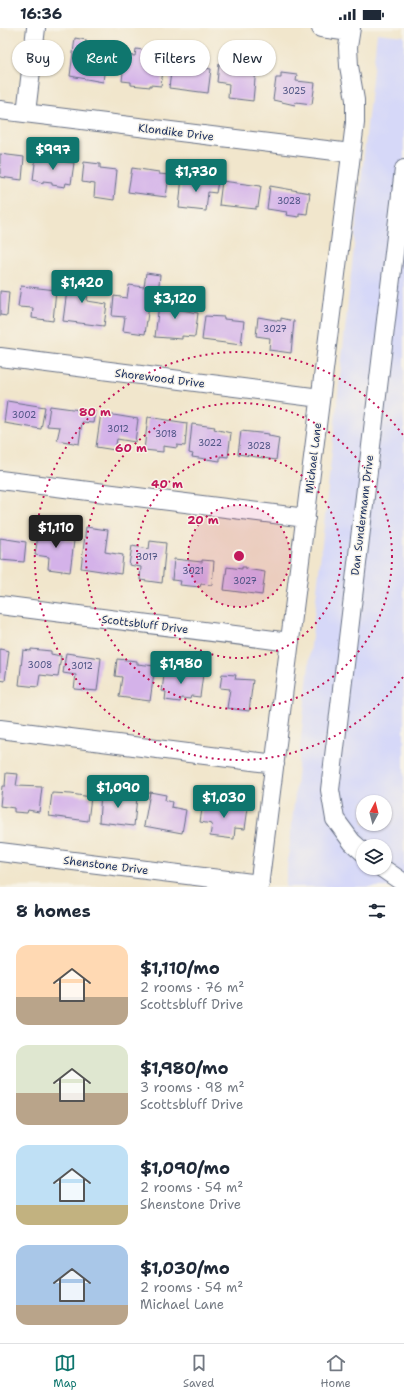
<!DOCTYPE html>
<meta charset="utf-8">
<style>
body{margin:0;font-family:"Shantell Sans",sans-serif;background:#f2f2f3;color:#1f2937;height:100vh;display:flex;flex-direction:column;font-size:15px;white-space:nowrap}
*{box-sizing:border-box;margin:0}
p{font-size:13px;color:#747a83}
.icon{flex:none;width:22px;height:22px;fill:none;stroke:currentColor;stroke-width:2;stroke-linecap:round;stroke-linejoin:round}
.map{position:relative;height:859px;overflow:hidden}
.sheet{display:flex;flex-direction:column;background:#fff;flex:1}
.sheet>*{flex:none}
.top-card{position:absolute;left:12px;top:12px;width:380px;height:36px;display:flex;gap:8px}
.needle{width:26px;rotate:7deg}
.controls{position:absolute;left:356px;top:767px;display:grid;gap:8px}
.controls a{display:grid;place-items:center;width:36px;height:36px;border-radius:50%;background:#fff;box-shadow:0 1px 3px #0004;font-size:20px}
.price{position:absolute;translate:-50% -34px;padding:0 9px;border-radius:4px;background:#0f766e;color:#fff;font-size:13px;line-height:26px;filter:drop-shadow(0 1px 2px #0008)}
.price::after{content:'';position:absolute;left:50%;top:24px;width:12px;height:9px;margin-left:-6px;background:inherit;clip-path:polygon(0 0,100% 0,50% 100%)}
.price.on{background:#222;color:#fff}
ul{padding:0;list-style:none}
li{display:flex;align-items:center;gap:12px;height:100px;padding:0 16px}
li span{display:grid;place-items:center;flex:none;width:112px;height:80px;border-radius:12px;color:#555}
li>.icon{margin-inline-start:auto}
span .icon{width:48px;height:48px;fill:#fffc;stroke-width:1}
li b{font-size:17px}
h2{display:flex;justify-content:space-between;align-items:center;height:48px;padding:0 16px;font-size:17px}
.tag{padding:0 14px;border-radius:18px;background:#fff;box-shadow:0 1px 3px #0004;font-size:14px;line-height:36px}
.tag.on{background:#0f766e;color:#fff}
.status{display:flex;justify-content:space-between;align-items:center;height:28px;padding:0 20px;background:#fff;direction:ltr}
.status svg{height:11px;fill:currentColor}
.menu{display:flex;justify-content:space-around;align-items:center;height:56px;border-top:1px solid #e0e1e3;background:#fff;font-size:11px;color:#747a83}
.menu a{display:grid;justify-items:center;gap:2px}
.menu .on{color:#0f766e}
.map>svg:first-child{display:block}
</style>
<div class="status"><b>16:36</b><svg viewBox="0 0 49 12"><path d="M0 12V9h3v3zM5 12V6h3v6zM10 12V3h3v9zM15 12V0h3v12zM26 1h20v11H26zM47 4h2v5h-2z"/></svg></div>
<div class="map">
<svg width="404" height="859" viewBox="0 0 404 859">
<rect width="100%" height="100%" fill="#f7f3e8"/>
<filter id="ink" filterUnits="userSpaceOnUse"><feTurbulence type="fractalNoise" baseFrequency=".025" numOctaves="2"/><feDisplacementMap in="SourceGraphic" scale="8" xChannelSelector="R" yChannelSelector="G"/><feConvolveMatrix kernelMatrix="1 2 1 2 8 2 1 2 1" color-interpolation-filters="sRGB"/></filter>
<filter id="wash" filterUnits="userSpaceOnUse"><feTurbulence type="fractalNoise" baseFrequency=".012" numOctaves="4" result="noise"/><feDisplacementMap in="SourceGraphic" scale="16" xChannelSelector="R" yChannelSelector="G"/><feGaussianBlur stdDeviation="0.9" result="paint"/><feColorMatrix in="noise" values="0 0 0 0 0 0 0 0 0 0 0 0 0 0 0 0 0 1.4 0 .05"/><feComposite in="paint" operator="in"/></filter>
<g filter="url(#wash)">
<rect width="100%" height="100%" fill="#f1e6cc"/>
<!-- built -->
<path fill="#d6d8f8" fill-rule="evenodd" d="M377 5 404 8V859H285ZM363 774H385V796H363ZM363 818H385V840H363Z"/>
<g id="blocks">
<!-- building -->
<path fill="#d4b2e9" d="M75 10 86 12 85 18 107 21 103 54 70 48Z
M136 21 150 23 149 34H151L152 32 164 34 161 58 150 57V59L131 57V54L122 53 125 27 135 28Z
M185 28 197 29 196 39 211 41 208 65 169 60 172 36 184 37Z
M219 36 256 40 253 73 228 70 229 56 217 54Z
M281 45 297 47 296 53 315 55 312 76 296 74 295 77 273 72 276 50H281Z
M0 126 24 129 22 152 0 149Z
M36 127 56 130V132L74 135 71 156 66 155 65 159 52 157V154L43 153V155L33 152Z
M84 134 100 136V140L117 142 114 172 94 169 95 156 82 154Z
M132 140 159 144V146L169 147 166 169 128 164Z
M182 148 218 153 216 165 208 164 206 183 179 180Z
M222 153 261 158 258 179 256 178V181L219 177Z
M270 158 310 165 307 186 299 185V189L286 187 287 184 267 181Z
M146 245 160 247 158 266 153 265 152 275H148V277L149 278 145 306 123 303 125 289 112 288 114 268 127 270 129 257 144 259Z
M69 247 90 249 87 273 107 276 104 298 63 293Z
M21 258 56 262 53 293 32 290 33 280 18 279Z
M0 263 9 264 7 288 0 287Z
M160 268 178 270 176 281 198 285 195 309 182 308V311L155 309Z
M205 288 224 289V291L244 293 241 317 202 312Z
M258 289 281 293V290L294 293 291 325 269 322 270 310 256 308Z
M7 373 45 379 41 401 4 395Z
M50 378 95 384 93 395 82 394 79 416 57 412 60 399 47 398Z
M101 385 138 391 135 414 117 411 115 422 96 419Z
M148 389 187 395 185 418 177 417V420L163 418V424L144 422Z
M192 396 215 399 214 401 231 405 228 429 220 428V433L192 429 193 426 189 425Z
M241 403 269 406V408L279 410 276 432 238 426Z
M48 498 67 500 65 512 74 513 70 544 48 541 49 529 35 527 38 508 47 509Z
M86 499 108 502 105 524 123 527 121 546 81 540Z
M0 510 26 514 24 534 0 532Z
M150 513 166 515 162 555 140 552 141 539 129 537 132 518 149 521Z
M174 531 202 534V532L214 533 212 557 201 556 200 559 180 557 181 553 172 552Z
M227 539 242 541V539H246V541L265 544 262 567 224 562Z
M0 621 9 623 5 653 0 652Z
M31 621 51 623V626L61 628 58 649 40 647 38 659 19 657 23 622 31 623Z
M66 625 101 630 97 663 74 661 76 647 63 645Z
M117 631 137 633V636L155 638 150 673 119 669 122 649 115 648Z
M165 639 184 642 183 644 203 646 200 669 191 668 190 671 181 670 180 674 165 672 166 664 162 663Z
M222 646 236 647 235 651 253 652 249 683 227 680 230 661 220 660Z
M6 745 18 746 16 758 42 759 39 784 28 782 27 785 14 784V780L0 778 2 758H5Z
M101 764 137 769 134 798 99 794Z
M150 764 166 767 165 772 172 774 171 779 186 782 182 805 144 798Z
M52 765 71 766 91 769 88 793 49 788Z
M203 775 248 780 245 801 235 800 234 811 210 808 212 796 200 794Z"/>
</g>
</g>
<g filter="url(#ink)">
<use href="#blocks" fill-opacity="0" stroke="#666f84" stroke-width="1"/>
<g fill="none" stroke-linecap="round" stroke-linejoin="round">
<!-- minor casing -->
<g stroke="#666f84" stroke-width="20">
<path id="minor" d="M321 0 350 4
M0 82 351 125
M26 85 36 0
M0 329 320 370
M0 452 306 490
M0 577 290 614
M0 701 275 736
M0 824 260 856
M363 824 352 814 335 791 330 762 404 141
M382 840 401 853
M259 859 355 95V72L349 38 348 19 351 0"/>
</g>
<!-- minor -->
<use href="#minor" stroke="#fff" stroke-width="18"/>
</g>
</g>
<!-- distance rings -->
<circle cx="239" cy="528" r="51" fill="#c2185b" fill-opacity=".12"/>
<g fill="none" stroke="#c2185b" stroke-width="2" stroke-dasharray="2 4">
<circle cx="239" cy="528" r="51"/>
<circle cx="239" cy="528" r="102"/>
<circle cx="239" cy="528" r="153"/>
<path d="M403 649A204 204 0 1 1 403 407"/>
</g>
<g text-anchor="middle" stroke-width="3" stroke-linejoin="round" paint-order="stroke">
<!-- number labels -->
<g font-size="9" fill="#495081">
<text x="294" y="66">3025</text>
<text x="289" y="176">3028</text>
<text x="275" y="304">3027</text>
<text x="24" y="390">3002</text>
<text x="118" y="404">3012</text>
<text x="166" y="409">3018</text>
<text x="210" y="418">3022</text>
<text x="259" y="421">3028</text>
<text x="147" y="532">3017</text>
<text x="193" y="546">3021</text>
<text x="245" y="556">3027</text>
<text x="40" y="640">3008</text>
<text x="82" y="641">3012</text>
</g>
<!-- street labels -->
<g font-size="11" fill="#1b2f5e" stroke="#f7f3e8">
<text transform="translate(176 104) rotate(7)" y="4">Klondike Drive</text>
<text transform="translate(160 350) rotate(7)" y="4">Shorewood Drive</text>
<text transform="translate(313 430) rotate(-83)" y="4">Michael Lane</text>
<text transform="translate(362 487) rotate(-83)" y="4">Dan Sundermann Drive</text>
<text transform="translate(145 596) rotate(7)" y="4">Scottsbluff Drive</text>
<text transform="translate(106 837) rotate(7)" y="4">Shenstone Drive</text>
</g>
</g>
<circle cx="239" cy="528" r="6" fill="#c2185b" stroke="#f7f3e8" stroke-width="2"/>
<g font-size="12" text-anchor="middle" font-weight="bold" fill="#c2185b" stroke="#f7f3e8" stroke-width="3" stroke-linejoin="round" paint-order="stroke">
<text x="95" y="388">80 m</text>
<text x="131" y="424">60 m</text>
<text x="167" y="460">40 m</text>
<text x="203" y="496">20 m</text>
</g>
</svg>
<div class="controls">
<a><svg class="needle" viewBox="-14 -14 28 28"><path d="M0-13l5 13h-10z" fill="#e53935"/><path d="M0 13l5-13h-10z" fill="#747a83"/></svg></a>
<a><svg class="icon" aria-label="layers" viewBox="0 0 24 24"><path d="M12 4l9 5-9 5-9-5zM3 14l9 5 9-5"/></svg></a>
</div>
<b class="price" style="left:53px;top:143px">$997</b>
<b class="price" style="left:196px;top:165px">$1,730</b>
<b class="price" style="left:82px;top:276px">$1,420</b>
<b class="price" style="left:175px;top:292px">$3,120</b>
<b class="price on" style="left:56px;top:521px">$1,110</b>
<b class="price" style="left:181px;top:657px">$1,980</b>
<b class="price" style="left:118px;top:781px">$1,090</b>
<b class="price" style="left:224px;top:791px">$1,030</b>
<div class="top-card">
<a class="tag">Buy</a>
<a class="tag on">Rent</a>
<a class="tag">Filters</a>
<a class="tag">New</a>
</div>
</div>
<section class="sheet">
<h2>8 homes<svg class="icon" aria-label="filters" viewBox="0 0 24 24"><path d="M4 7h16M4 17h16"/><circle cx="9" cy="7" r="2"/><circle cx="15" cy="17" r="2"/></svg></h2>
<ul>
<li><span style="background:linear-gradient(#ffd9b3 65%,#b9a48a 0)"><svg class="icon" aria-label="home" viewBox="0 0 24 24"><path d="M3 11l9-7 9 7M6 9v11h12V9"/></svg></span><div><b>$1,110/mo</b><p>2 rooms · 76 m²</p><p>Scottsbluff Drive</p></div></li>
<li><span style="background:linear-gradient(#dfe7d0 60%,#b9a48a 0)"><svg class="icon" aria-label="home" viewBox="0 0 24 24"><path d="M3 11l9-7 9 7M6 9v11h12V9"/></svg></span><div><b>$1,980/mo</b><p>3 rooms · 98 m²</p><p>Scottsbluff Drive</p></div></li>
<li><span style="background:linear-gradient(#bfe0f5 75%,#c2b280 0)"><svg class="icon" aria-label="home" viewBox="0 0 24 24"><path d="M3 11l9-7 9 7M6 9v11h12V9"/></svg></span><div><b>$1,090/mo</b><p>2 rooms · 54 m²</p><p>Shenstone Drive</p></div></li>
<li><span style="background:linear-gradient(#a9c7e8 75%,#b9a48a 0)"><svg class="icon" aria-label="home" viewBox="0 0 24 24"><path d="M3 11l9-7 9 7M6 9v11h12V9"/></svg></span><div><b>$1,030/mo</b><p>2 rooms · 54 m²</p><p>Michael Lane</p></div></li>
</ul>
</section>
<nav class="menu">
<a class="on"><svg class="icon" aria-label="map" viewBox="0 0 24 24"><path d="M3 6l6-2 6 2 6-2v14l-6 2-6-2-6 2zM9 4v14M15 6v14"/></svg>Map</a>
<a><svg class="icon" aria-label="saved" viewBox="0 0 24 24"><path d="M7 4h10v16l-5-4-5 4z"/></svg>Saved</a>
<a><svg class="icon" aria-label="home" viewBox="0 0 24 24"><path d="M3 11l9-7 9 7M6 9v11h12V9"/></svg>Home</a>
</nav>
